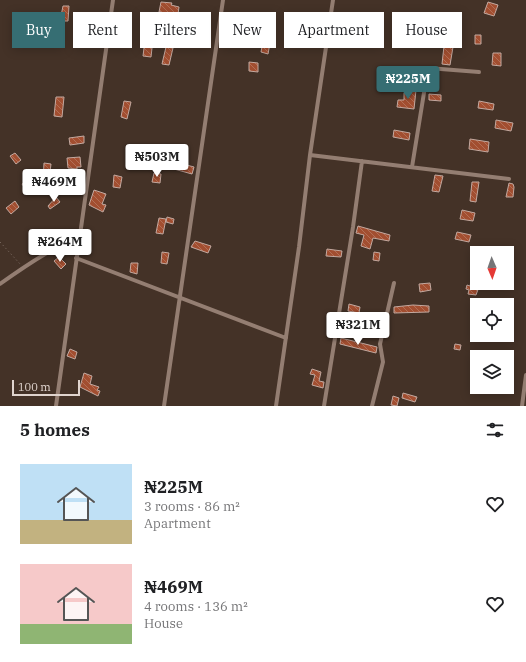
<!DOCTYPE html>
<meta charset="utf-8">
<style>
body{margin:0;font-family:"IBM Plex Serif",serif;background:#f6f6f6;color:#202124;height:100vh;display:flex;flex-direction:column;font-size:15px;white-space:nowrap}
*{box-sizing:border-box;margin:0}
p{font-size:13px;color:#757577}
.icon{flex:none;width:22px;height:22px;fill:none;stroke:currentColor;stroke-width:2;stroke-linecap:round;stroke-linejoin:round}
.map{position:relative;height:406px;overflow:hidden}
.details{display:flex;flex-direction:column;background:#fff;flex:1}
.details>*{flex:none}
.banner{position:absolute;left:12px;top:12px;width:502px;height:36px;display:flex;gap:8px}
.needle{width:26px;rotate:178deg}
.controls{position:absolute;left:470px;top:246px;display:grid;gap:8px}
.controls a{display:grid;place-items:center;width:44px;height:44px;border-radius:0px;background:#fff;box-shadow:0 2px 10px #0003;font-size:20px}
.scale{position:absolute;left:12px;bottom:10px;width:68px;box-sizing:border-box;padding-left:4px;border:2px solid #e0d4ce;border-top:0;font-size:11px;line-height:14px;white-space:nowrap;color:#e0d4ce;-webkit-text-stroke:3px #443227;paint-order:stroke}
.price{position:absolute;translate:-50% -34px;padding:0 9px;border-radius:4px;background:#fff;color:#222;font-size:13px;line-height:26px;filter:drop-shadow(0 1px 2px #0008)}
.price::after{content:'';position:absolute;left:50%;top:24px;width:12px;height:9px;margin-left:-6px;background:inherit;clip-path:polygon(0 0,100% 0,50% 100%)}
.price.current{background:#366e73;color:#fff}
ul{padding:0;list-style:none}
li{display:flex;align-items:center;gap:12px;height:100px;padding:0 20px}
li span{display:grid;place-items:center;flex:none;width:112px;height:80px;border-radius:0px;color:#555}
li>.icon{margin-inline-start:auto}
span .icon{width:48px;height:48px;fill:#fffc;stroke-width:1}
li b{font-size:17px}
h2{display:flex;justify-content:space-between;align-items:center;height:48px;padding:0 20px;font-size:17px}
.tag{padding:0 14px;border-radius:0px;background:#fff;box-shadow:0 2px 10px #0003;font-size:14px;line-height:36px}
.tag.current{background:#366e73;color:#fff}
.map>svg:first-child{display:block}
</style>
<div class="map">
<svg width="526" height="406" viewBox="0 0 526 406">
<defs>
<pattern id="building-back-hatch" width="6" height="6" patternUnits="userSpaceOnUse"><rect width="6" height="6" fill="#a24e30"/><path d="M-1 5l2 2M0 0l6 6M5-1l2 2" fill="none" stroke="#b36f56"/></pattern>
</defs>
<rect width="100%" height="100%" fill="#443227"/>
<!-- building -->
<path fill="url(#building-back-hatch)" stroke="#c3a9a0" d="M161 2 172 3 171 5 179 7 177 21 173 20 172 22 163 19V16L160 15 161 12H159Z
M488 2 498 5 494 16 484 13Z
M63 6H69L68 21H60Z
M223 34 242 40 240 47 221 41Z
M475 35H481V44H475Z
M264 36 271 38 268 54 261 52Z
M149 39H153L151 57 143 56 145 40Z
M444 46 453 47 450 65 442 64Z
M166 47 173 48 169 65 162 64Z
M493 53H501V66L492 65Z
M249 62 258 63V72L249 71Z
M408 89 416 90 414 109 397 107 398 100H404V93L407 94Z
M429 94 441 95V101L429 100Z
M56 97H64L62 117 54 116Z
M124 101 131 102 127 119 121 117Z
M479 101 494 104 493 110 478 108Z
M496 120 513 123 511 131 495 128Z
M394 130 410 133 409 140 393 137Z
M84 136V143L70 145 69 138Z
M470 139 489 142 488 152 469 149Z
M15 153 21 160 16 164 10 156Z
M80 157 81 167H77V169L68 168 67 158Z
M176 162 194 167 192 174 174 169Z
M44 163 51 164 49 180H43Z
M154 173 161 174 160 183 152 182Z
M114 175 122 177 120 188 113 187Z
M435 175 443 176 439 192 432 191Z
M33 176 38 182 26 190 22 184Z
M472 182H479L476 202 470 201Z
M509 183 513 184 514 187 513 197H506Z
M94 190 106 194 102 204 106 205 103 212 89 205Z
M56 197 60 202 50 209 48 206Z
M15 201 19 207 11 214 6 208Z
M462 210 475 213 473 221 460 219Z
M167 217 174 219 173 224 166 222Z
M159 218 166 219 163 234 156 233Z
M358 226 390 235 389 241 373 238 370 249 361 246 364 235 356 233Z
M457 232 471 235 469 242 455 239Z
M195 241 211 246 208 253 191 247Z
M327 249 342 251 341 257 326 256Z
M162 252 169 253 167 264 161 263Z
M374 252 380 253 379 261 373 260Z
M59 257 66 264 61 269 54 261Z
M131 263H138L137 274 130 272Z
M471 282 480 284 476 295 468 294 469 290 466 289 467 285 470 286Z
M430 283 431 290 420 292 419 284Z
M349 304 360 307 359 313 348 311Z
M413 305 429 306V312L394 313V307Z
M341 338 377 347 376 353 340 344Z
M455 344 461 345 460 350 454 349Z
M70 349 77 352 75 359 67 356Z
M312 369 321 372 319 381 324 382 323 388 312 385 315 375 310 374Z
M84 373 92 376 90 384 99 387 97 390 100 391 98 396 80 387Z
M403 393 417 397 415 402 402 398Z
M393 396 399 398 397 406 391 405Z"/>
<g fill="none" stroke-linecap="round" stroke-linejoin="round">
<!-- path -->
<path stroke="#88786f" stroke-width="1" stroke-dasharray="1 3" stroke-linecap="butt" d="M0 242 21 265"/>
<!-- street -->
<path stroke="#947e72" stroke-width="4" d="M310 155 509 179
M412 167 428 68 479 72
M76 258 286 338
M0 284C25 266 50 249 79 236
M56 406 113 0
M164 406 223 0
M276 406 299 247 310 155 333 0
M324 406 353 227 362 161
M372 406 383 362 380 344 394 283
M522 406 526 375"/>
</g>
</svg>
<div class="controls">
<a><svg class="needle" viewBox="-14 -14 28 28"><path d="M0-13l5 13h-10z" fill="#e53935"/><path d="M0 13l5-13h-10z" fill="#757577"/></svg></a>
<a><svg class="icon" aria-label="locate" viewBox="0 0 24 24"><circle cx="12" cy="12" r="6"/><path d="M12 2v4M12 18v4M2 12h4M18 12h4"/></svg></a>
<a><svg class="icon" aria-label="layers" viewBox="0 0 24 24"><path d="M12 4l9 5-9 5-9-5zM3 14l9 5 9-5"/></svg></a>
</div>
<div class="scale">100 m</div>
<b class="price current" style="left:408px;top:100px">₦225M</b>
<b class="price" style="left:157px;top:178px">₦503M</b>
<b class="price" style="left:54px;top:203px">₦469M</b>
<b class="price" style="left:60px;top:263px">₦264M</b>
<b class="price" style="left:358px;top:346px">₦321M</b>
<div class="banner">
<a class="tag current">Buy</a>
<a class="tag">Rent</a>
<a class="tag">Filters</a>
<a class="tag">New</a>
<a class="tag">Apartment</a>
<a class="tag">House</a>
</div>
</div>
<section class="details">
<h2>5 homes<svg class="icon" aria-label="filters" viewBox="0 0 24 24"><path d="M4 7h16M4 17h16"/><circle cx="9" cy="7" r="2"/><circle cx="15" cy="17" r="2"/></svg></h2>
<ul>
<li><span style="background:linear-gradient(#bfe0f5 70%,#c2b280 0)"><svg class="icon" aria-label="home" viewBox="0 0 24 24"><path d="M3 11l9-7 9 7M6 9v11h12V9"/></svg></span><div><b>₦225M</b><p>3 rooms · 86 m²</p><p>Apartment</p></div><svg class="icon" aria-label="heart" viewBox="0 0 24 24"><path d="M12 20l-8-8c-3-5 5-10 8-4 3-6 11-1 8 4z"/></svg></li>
<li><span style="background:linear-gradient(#f6c9c9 75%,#8fb573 0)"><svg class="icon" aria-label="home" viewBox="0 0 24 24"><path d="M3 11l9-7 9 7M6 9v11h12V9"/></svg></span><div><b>₦469M</b><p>4 rooms · 136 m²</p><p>House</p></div><svg class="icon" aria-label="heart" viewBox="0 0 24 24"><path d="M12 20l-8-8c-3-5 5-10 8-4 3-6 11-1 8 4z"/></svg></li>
</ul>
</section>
